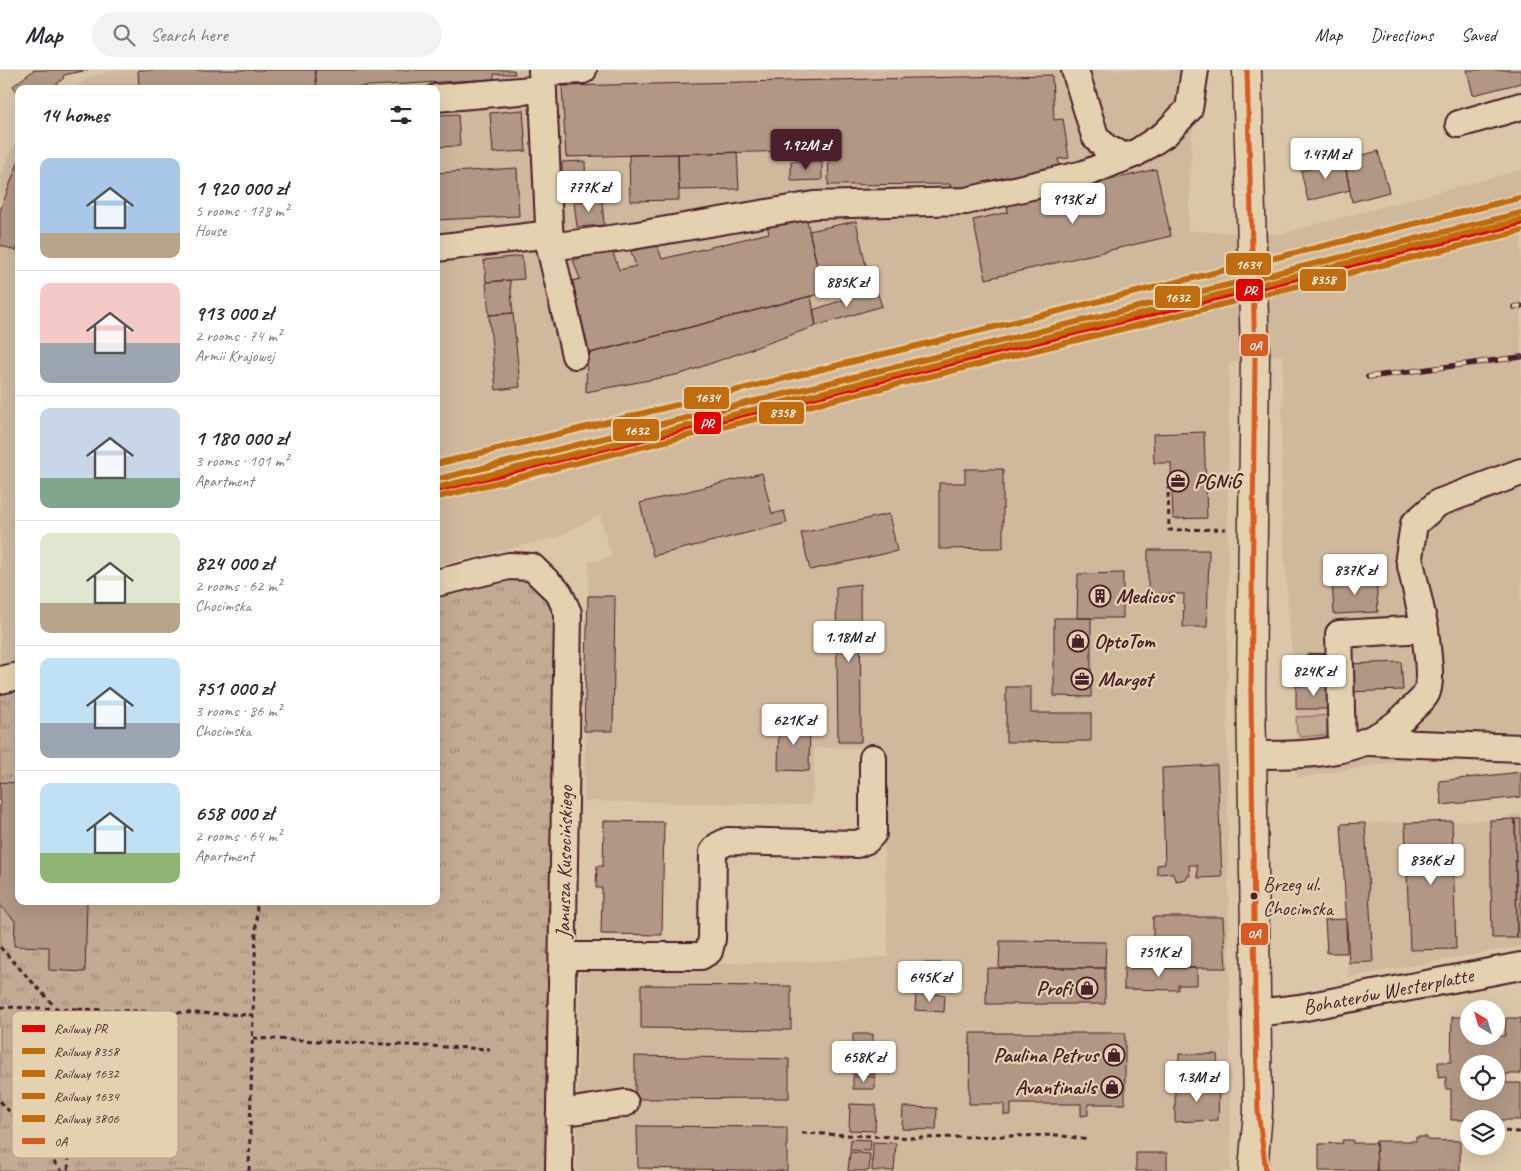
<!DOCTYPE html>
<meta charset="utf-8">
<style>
body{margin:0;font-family:Caveat,sans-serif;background:#f2f2f3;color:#2b2b33;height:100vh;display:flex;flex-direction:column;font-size:19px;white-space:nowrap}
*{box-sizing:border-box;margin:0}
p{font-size:16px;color:#7c7c81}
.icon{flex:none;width:28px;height:28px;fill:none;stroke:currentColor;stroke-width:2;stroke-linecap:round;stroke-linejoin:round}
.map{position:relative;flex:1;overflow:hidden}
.side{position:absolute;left:15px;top:15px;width:425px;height:820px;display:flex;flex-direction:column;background:#fff;border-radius:10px;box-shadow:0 5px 20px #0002}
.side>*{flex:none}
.needle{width:32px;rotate:322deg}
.tools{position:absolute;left:1460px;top:930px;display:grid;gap:10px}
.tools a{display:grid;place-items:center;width:45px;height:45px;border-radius:50%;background:#fff;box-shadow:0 5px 20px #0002;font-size:25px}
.price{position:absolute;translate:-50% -42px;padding:0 11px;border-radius:5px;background:#fff;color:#222;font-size:16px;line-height:32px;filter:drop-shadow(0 1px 2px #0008)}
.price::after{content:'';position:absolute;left:50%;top:30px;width:15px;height:11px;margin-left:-8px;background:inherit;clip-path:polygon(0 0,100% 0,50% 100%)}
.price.selected{background:#4a1f2b;color:#fff}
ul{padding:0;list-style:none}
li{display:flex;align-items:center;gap:15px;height:125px;padding:0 25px}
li+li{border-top:1px solid #e1e1e2}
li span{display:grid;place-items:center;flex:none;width:140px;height:100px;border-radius:10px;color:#555}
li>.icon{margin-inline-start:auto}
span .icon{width:60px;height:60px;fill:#fffc;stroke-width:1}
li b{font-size:21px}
h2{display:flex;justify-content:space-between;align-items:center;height:60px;padding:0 25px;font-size:21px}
header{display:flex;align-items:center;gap:30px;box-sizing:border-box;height:70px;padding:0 25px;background:#fff;border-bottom:1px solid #e1e1e2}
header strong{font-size:24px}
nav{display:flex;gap:28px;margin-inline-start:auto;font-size:18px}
.search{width:350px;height:45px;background:#f2f2f3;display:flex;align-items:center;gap:12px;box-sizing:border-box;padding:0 18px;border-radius:28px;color:#7c7c81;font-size:19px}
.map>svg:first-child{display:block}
</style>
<header>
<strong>Map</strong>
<div class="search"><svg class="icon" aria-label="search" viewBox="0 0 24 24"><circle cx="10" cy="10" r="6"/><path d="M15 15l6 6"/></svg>Search here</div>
<nav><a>Map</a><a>Directions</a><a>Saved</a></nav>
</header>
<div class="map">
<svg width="1521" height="1101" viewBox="0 0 1521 1101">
<defs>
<pattern id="park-tufts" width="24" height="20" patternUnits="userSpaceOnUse" patternTransform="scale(1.25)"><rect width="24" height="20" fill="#c3aa92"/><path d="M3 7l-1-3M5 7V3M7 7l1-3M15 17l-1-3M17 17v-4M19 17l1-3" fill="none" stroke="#a08a77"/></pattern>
</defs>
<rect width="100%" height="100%" fill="#dbc6a7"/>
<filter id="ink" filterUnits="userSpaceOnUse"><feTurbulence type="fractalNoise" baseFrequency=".02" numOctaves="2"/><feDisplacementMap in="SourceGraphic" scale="10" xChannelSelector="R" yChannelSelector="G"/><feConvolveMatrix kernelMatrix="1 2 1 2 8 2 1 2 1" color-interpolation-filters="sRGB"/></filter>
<g filter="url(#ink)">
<!-- built -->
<path fill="#cfb89c" d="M116 0H1204L1192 65 1188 161 1280 164 1521 100V671L1297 708 1296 639 1281 439 1283 284 1229 293 1227 661 1231 1101H576L580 897 817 891 888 887 881 677 814 678V717L810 735 584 731 589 492 611 487 600 445 558 467 436 496V19H72L90 7Z
M19 66V593L0 597V106Z
M1521 743V876L1349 907 1341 754 1493 750Z"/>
<!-- grass -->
<path fill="#c3aa92" stroke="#86645e" d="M1335 645 1337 655 1324 665 1301 667 1297 663 1296 647Z"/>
<!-- park -->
<path fill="url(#park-tufts)" stroke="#86645e" d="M532 497 559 523V1101H0V610L19 606V831H436V517Z"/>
<!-- building -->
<path fill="#b29784" stroke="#4a1f2b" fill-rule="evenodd" d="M34 0H88L64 5 63 9 50 19H19V25L13 16Z
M138 0H315L317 19H139Z
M315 0H514L515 4H494V9L317 19Z
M1467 0H1521V13L1473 25Z
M1052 5 1054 50 1063 49 1069 88 1058 89 1061 102 952 121 950 114 828 115 829 80 566 87 562 16Z
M523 40 526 81 493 83 490 43Z
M458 44 460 76 436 77V45Z
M1378 81 1389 122 1352 132 1344 90Z
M737 82 739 119 679 120 678 84Z
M678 84 679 130 630 131 629 85Z
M19 90V173L16 181 0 175V141Z
M1344 90 1350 120 1308 131 1301 101Z
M585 91 586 128 563 129 562 92Z
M791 91H822V110L791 111Z
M517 98 519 146 436 150V103Z
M1156 99 1171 166 986 209 973 150 1008 142 1007 135Z
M602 130 604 155 577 157 574 132Z
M806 146 823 223 589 283 572 211 580 209 573 190 612 180 619 200 636 196 631 181 657 175 662 189 769 163 767 156Z
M856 151 868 205 822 216 809 161Z
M522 186 524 209 486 212 484 190Z
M510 210 513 243 489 245 486 212Z
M876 219 882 236 816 256 813 240Z
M811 226 816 256 681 304 586 322 587 284Z
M513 243 520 317 496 320 489 245Z
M1204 362 1207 448 1173 449 1171 393H1154L1153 364Z
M965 399H1003V478L939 479V413H965Z
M762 403 772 444 784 441 787 453 653 486 640 433Z
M889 444 897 481 810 500 801 463Z
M1148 480H1209L1207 557H1183L1184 524H1148Z
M1123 503V548H1077L1078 504Z
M1376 508 1378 542 1334 544 1332 509Z
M860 514 861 672H838L836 517Z
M588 526H615L613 661H584Z
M1054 548H1091V627L1054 626Z
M1401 592 1403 620 1347 622 1346 594Z
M1331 615 1332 639H1296V616Z
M1006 617H1031V643H1091V671L1006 672Z
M779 652 810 653 809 701 778 700Z
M1217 695 1222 807 1198 808 1197 795H1189L1190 806H1187V809L1176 811 1172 803 1157 804V795L1165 794 1162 698Z
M1521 702V727L1442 735 1439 711Z
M0 712 19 713V831H87L85 902 49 900V877L14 876 15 851 0 835Z
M1515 749 1517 868H1492L1490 750Z
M1515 749H1521V868H1517Z
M604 751 664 752 662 865 601 864 602 818H596L597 796H603Z
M1452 751 1456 879 1410 880 1405 753Z
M1365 753 1373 892 1349 893 1341 754Z
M1153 847H1223L1226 898H1153Z
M1346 849 1347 883H1327L1325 850Z
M1000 871 1106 872 1105 898H999Z
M919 893H941V918H919Z
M987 898H1105V934H986Z
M1124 898H1197V915H1178V920L1124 919Z
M641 915 791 916V960L641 958Z
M916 923 945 925 944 942 915 940Z
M1452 947H1469V966H1505L1506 948H1521V1004H1506V1013H1521V1050H1451V1019H1446V1007L1438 1008V992H1451ZM1469 994H1496V1021H1469Z
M970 963H1125V1034H1088V1045L1081 1046V1034H1011V1045H1004V1034H969Z
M853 964H873V976H853Z
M853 979 873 980 872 991 852 990Z
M1179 984H1217L1218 1001 1179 1002Z
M635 986 789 989V1028L635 1029Z
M853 993H875V1005H853Z
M853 1007H875V1019H853Z
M1219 1015 1218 1050 1175 1052V1016Z
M850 1034 876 1035 875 1061 849 1060Z
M903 1037 937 1038 936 1060 902 1059Z
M637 1056 787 1057V1101L638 1098Z
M1416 1067H1427V1070L1460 1071V1101H1377L1376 1071H1416Z
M851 1069 871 1070 870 1081 850 1080Z
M1342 1070H1353V1073H1376L1377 1101H1319V1074L1343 1073Z
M873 1072 896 1073 894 1101H872Z
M850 1082 870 1084 869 1101H848Z
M1136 1083H1167V1101H1136Z"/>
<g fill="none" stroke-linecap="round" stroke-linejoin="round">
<!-- minor casing -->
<g stroke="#4a1f2b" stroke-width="30">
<path id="minor" d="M542 0 550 177 632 166 814 135 966 131 1084 104 1136 83 1165 64 1189 39 1195 0
M1075 0 1095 66 1106 78 1126 87
M542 2 583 0
M436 28 543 19
M1459 54 1521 36
M550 177 575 285
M436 178 550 164
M436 513 509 496 532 497 559 523 568 543 559 1101
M1425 559 1409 487 1414 454 1438 433 1521 402
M1340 598 1342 679
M0 610 19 606
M1368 672 1521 678
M1252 685C1308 685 1369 686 1410 641 1415 636 1423 630 1426 624 1433 610 1426 575 1425 559L1339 564 1340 598H1313
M563 886H701L709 881 712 869 713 782 718 776 728 771 857 774 867 770 873 763V688
M1255 943 1300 938 1521 896
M560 1043 625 1033"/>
</g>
<!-- major casing -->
<g stroke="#4a1f2b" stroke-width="31">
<path id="major" d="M1247 0 1255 285 1251 622 1258 1041 1253 1101"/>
</g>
<!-- path -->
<path stroke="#4a1f2b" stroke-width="3" stroke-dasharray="5 4" stroke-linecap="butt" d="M1206 411 1228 413
M1172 418H1168L1169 460 1226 459
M0 877 57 939
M0 937 78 939 68 1101
M78 939 253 945 257 831
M253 968 490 979
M0 1031 62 1101
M1496 1061 1521 1062
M802 1063 916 1068 1057 1065 1089 1070
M249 1101 253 945"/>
<!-- minor -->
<use href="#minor" stroke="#e4d1af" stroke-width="26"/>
<!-- major -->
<use href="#major" stroke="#e4d1af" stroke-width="28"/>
<!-- rail casing -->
<g stroke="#4a1f2b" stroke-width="5.5">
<path id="rail" d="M1514 237 1521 236
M1368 307 1521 287"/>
</g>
<!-- rail -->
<use href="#rail" stroke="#e4d1af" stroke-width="4" stroke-dasharray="11" stroke-linecap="butt"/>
<!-- bus-1 casing -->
<g stroke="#e4d1af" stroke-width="9">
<path id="bus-1" d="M1247 0 1255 285 1251 622 1255 926 1258 1041 1266 1101"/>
</g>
<!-- bus-1 -->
<use href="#bus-1" stroke="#d95a23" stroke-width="5"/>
<!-- rail-1 casing -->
<g stroke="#e4d1af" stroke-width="10">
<path id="rail-1" d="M436 420 1521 153"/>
</g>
<!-- rail-2 casing -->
<g stroke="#e4d1af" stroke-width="10">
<path id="rail-2" d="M438 427 1521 161"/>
</g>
<!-- rail-3 casing -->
<g stroke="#e4d1af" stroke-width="10">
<path id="rail-3" d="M438 409 1521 143"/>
</g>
<!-- rail-4 casing -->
<g stroke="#e4d1af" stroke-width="10">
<path id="rail-4" d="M436 394 1519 128"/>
</g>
<!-- rail-5 casing -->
<g stroke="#e4d1af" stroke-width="10">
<path id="rail-5" d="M440 417 1521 150"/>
</g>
<!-- rail-1 -->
<use href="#rail-1" stroke="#e50000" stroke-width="6"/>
<!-- rail-2 -->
<use href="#rail-2" stroke="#c06c0f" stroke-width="6"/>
<!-- rail-3 -->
<use href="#rail-3" stroke="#c06c0f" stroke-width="6"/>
<!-- rail-4 -->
<use href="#rail-4" stroke="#c06c0f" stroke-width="6"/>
<!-- rail-5 -->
<use href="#rail-5" stroke="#c06c0f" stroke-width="6"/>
</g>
</g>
<!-- icons -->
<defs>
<g id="office-ring" transform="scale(1.125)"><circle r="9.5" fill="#e4d1af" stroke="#4a1f2b" stroke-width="1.5"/><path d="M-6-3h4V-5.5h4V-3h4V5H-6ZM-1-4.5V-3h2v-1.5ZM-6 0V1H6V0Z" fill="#4a1f2b"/></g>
<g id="building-ring" transform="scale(1.125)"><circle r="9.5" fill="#e4d1af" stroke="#4a1f2b" stroke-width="1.5"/><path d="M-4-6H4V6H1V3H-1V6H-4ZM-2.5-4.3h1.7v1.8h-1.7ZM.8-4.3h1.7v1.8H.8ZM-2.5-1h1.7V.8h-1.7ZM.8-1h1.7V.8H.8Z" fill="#4a1f2b"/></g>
<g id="shop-ring" transform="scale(1.125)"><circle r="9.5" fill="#e4d1af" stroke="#4a1f2b" stroke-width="1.5"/><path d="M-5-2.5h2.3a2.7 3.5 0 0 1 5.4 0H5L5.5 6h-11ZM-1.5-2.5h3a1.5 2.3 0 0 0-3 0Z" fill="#4a1f2b"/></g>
</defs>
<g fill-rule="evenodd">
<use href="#office-ring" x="1178" y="411"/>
<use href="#building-ring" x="1100" y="526"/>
<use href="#shop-ring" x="1078" y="571"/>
<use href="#office-ring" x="1082" y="609"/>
<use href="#shop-ring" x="1087" y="918"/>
<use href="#shop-ring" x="1114" y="985"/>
<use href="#shop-ring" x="1112" y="1017"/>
</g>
<!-- markers -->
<circle fill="#4a1f2b" stroke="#e4d1af" stroke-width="2" cx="1254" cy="826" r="4.5"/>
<g text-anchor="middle" stroke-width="4.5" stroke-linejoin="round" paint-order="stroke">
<!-- bus labels -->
<g font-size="20" fill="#4a1f2b" stroke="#e4d1af" text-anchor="start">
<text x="1263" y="821">Brzeg ul.<tspan x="1263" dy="24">Chocimska</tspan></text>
</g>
<!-- poi labels -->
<g font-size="21" font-weight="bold" fill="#4a1f2b" stroke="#e4d1af" text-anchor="start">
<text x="1194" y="418">PGNiG</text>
<text x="1116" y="533">Medicus</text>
<text x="1094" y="578">OptoTom</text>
<text x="1098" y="616">Margot</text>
<text x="1071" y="925" text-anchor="end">Profi</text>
<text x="1098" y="992" text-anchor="end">Paulina Petrus</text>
<text x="1096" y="1024" text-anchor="end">Avantinails</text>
</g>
<!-- street labels -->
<g font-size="21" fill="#4a1f2b" stroke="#e4d1af">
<text transform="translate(564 792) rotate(-89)" y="7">Janusza Kusocińskiego</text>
<text transform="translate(1388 921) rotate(-11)" y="7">Bohaterów Westerplatte</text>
</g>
</g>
<!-- legend -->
<rect x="12" y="941" width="166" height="147" rx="8" fill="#e4d1af" stroke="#b69c87" stroke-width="1"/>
<rect x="22" y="955" width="23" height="7" fill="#e50000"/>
<rect x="22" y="978" width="23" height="6" fill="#c06c0f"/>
<rect x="22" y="1000" width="23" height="7" fill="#c06c0f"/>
<rect x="22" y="1023" width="23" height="6" fill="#c06c0f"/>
<rect x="22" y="1045" width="23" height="7" fill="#c06c0f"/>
<rect x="22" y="1068" width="23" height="6" fill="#d95a23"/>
<g font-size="14" fill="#4a1f2b">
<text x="54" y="963">Railway PR</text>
<text x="54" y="986">Railway 8358</text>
<text x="54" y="1008">Railway 1632</text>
<text x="54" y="1031">Railway 1634</text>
<text x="54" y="1053">Railway 3806</text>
<text x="54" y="1076">0A</text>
</g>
<g stroke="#e4d1af" stroke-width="2">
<rect x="1225" y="182" width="47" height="24" rx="5" fill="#c06c0f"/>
<rect x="1299" y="198" width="48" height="24" rx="5" fill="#c06c0f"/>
<rect x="1235" y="208" width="29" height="24" rx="5" fill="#e50000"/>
<rect x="1154" y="215" width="47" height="24" rx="5" fill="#c06c0f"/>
<rect x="1240" y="263" width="29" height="24" rx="5" fill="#d95a23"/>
<rect x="683" y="316" width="47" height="24" rx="5" fill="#c06c0f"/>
<rect x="758" y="331" width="47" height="24" rx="5" fill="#c06c0f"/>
<rect x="693" y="341" width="29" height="24" rx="5" fill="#e50000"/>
<rect x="612" y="348" width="48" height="24" rx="5" fill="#c06c0f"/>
<rect x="1240" y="852" width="29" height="24" rx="5" fill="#d95a23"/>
</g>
<g font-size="14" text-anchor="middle" font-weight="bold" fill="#fff">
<text x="1248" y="199">1634</text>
<text x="1323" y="214">8358</text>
<text x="1250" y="225">PR</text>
<text x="1177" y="232">1632</text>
<text x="1255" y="280">0A</text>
<text x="707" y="332">1634</text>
<text x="782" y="347">8358</text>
<text x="707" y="358">PR</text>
<text x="636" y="365">1632</text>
<text x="1254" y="868">0A</text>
</g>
</svg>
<div class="tools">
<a><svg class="needle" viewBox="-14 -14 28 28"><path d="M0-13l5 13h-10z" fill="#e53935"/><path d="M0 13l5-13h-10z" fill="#7c7c81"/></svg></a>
<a><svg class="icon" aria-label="locate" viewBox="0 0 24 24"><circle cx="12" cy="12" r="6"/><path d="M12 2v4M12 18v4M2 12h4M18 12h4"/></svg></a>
<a><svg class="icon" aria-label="layers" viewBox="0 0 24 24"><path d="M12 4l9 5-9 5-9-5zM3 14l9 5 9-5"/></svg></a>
</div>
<b class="price selected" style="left:806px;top:101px">1.92M zł</b>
<b class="price" style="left:1326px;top:110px">1.47M zł</b>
<b class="price" style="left:589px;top:143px">777K zł</b>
<b class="price" style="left:1073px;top:155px">913K zł</b>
<b class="price" style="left:847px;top:238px">885K zł</b>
<b class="price" style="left:1355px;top:526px">837K zł</b>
<b class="price" style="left:849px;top:593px">1.18M zł</b>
<b class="price" style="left:1314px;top:627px">824K zł</b>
<b class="price" style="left:794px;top:676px">621K zł</b>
<b class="price" style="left:1431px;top:816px">836K zł</b>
<b class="price" style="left:1159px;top:908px">751K zł</b>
<b class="price" style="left:930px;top:933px">645K zł</b>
<b class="price" style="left:864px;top:1013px">658K zł</b>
<b class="price" style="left:1197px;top:1033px">1.3M zł</b>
<section class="side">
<h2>14 homes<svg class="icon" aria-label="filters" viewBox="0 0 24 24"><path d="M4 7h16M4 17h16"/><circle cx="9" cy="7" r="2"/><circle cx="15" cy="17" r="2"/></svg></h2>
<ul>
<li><span style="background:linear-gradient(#a9c7e8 75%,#b9a48a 0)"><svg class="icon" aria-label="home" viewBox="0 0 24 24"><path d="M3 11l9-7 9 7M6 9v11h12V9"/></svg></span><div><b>1 920 000 zł</b><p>5 rooms · 178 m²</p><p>House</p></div></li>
<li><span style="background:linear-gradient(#f6c9c9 60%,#9aa5b1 0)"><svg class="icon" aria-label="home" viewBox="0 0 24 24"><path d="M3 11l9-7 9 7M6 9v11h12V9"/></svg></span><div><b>913 000 zł</b><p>2 rooms · 74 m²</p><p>Armii Krajowej</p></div></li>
<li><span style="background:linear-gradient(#c9d6e8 70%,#7fa58c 0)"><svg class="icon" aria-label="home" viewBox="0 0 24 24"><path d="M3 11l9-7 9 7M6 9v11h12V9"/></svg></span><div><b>1 180 000 zł</b><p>3 rooms · 101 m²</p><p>Apartment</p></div></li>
<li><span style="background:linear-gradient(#dfe7d0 70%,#b9a48a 0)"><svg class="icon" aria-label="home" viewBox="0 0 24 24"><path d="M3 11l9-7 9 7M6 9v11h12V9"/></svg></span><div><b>824 000 zł</b><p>2 rooms · 62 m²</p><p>Chocimska</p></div></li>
<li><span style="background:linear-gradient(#bfe0f5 65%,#9aa5b1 0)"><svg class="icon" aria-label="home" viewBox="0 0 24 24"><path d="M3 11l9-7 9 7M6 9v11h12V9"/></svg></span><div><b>751 000 zł</b><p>3 rooms · 86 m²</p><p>Chocimska</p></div></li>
<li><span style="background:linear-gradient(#bfe0f5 70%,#8fb573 0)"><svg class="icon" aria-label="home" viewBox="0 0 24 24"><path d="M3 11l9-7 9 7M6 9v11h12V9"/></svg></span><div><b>658 000 zł</b><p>2 rooms · 64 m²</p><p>Apartment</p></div></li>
</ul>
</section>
</div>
